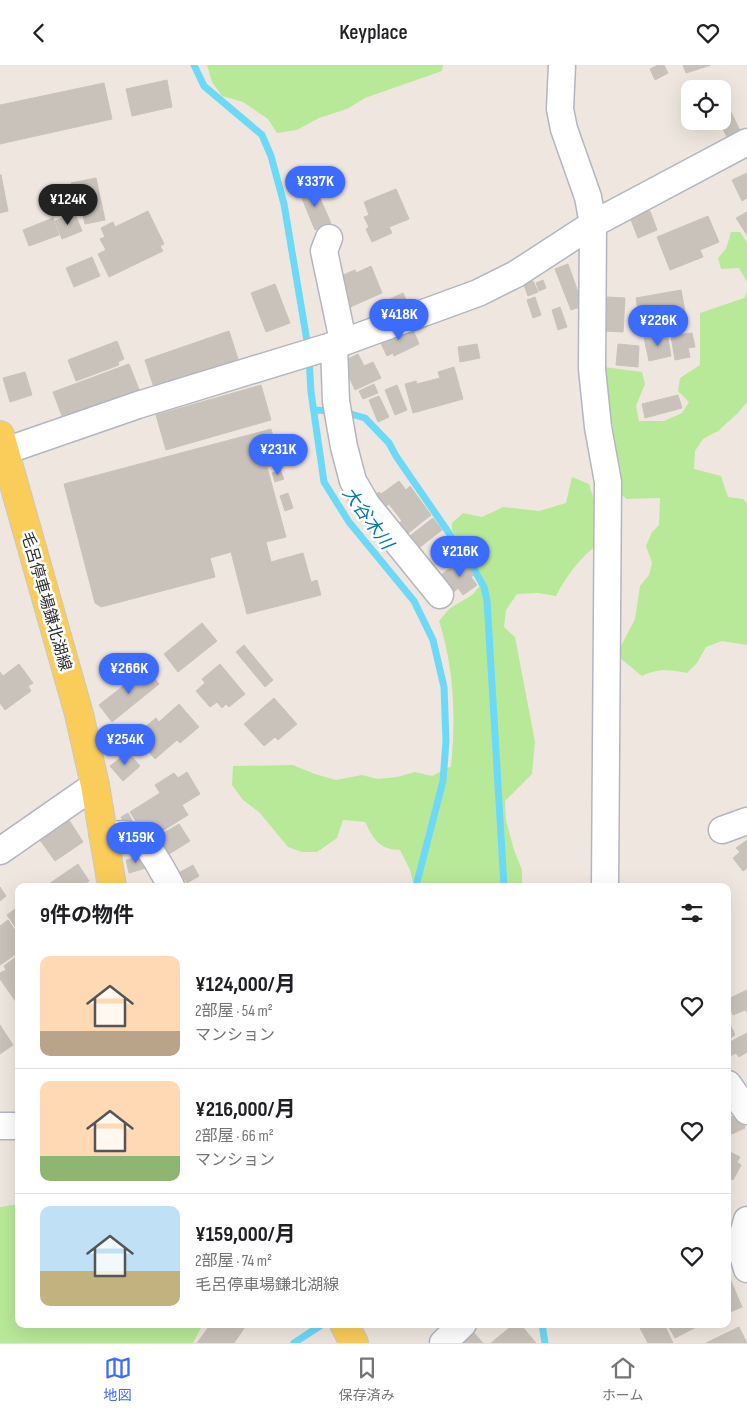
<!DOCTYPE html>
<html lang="ja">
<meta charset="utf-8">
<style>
body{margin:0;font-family:"Sofia Sans Condensed","Noto Sans JP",sans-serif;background:#f6f6f6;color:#202124;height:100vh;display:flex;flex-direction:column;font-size:19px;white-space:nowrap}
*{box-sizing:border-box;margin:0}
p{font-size:16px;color:#757577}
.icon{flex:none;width:28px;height:28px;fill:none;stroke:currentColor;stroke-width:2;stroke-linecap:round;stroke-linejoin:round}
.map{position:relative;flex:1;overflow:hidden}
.panel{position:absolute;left:15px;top:818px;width:716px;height:445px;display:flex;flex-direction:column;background:#fff;border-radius:10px;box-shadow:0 5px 20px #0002}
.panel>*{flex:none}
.buttons{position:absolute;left:681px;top:15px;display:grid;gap:10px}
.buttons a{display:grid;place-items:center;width:50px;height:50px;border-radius:10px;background:#fff;box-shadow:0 5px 20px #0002;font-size:25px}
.price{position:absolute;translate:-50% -42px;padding:0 11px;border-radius:18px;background:#3c6bff;color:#fff;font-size:16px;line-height:32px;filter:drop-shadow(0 1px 2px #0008)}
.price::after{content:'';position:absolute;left:50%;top:30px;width:15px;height:11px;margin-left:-8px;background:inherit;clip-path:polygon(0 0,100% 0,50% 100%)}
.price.current{background:#222;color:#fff}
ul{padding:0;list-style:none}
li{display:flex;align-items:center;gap:15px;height:125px;padding:0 25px}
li+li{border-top:1px solid #e0e0e0}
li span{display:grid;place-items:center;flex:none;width:140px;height:100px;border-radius:10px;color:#555}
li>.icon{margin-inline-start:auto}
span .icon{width:60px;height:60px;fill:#fffc;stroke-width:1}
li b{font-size:21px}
h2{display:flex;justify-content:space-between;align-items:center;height:60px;padding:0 25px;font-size:21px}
header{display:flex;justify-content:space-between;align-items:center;height:65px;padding:0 25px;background:#fff;font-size:22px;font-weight:600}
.tabs{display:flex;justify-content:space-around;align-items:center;height:70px;border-top:1px solid #e0e0e0;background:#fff;font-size:14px;color:#757577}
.tabs a{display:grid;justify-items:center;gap:2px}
.tabs .current{color:#3c6bff}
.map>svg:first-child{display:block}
</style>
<header><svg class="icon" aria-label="back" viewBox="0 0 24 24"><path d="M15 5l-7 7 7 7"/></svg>Keyplace<svg class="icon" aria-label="heart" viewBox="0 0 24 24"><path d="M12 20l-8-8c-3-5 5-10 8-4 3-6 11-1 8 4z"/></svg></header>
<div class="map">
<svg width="747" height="1278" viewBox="0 0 747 1278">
<rect width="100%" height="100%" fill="#efe7df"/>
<!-- green -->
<path fill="#b8e998" d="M207 0H443L442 6 365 33 347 44 319 53 297 65 277 68 268 54 243 37 222 31 212 17Z
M731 167H740L747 177V217L739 203 721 204 718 193 726 184Z
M747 227V337L738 348 718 366 703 374 695 386 694 404 721 411 728 432 743 434 747 438V580L722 576 706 582 697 598 687 608C669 605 659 603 642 611L620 593 621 581 635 554 640 521 649 510 652 498 646 481 652 467 659 460 660 433 627 434 617 427 621 409 619 397 611 372 613 360 604 337V302L642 307 645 319 636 341 639 356H664L682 348 689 337 678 326 680 313 700 300V248L744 233Z
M572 412 589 419 599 451 598 479C579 494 567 510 556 531L538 528 517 529 506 545 504 562 515 572 535 677 532 709 505 736 506 755 514 785 522 805V821H414L410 805 400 785C380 785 373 774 365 757L343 755 337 773 317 787H302L288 782 259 747 243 735 232 720 233 701 293 700 315 709 336 715 362 710 378 714 397 712 415 707 432 711 451 701C456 652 454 603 439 556L449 544 472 530 484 516 452 465V458L463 448 482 452 503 442 539 446 566 438Z
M19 1139V1259H203L193 1278H0V1142Z"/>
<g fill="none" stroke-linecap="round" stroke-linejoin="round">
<!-- stream -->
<path stroke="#6cd9f7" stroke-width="7" d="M194 0 204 21 262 70 271 91 284 139 308 282
M309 293 311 327 324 417 349 457 414 536 433 575 444 622 446 676 443 716 416 821
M314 345 333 346
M344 347 365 353 389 378 396 391 475 506 484 522 487 535 504 821
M542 1259 545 1278
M294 1278 323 1259"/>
</g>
<!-- building -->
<path fill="#c8c2ba" stroke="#cbc3b8" d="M658 0H664L668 8 655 15 650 4Z
M683 0H711L686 8Z
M167 15 172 42 132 51 126 24Z
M104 18 112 54 0 79V40Z
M730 45 744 74 731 80 719 56H722V49Z
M747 108V133L742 136 732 115Z
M0 110H1L8 146 0 148Z
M96 113 105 155 85 159 79 133 75 134 71 118Z
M314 120 331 158 315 165 299 126Z
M396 124 409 154 389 162 392 168 372 177 366 164 369 162 364 152 369 150 364 137Z
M643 141 645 147 650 146 657 165 638 173 628 147Z
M148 146 164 179 160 181 163 186 109 212 98 189 106 185 100 174 105 172 101 163 113 157 115 162Z
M747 147V170L736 153Z
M75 149 82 166 62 174 55 156Z
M708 151 719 177 700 185 703 192 670 205 657 172Z
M53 153 59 170 29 181 23 165Z
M92 192 100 211 74 222 66 203Z
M568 199 583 241 571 245 555 204Z
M371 201 382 228 348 243 336 213 355 205 356 208Z
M543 215 546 223 539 226 536 218Z
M533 216 538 227 528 231 524 220Z
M275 219 290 258 266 267 251 228Z
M681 225 687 258 641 265 636 233Z
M403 228 410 243 388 253 381 238Z
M535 232 541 250 533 253 527 235Z
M607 232 625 233 623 267 604 266Z
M560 242 567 262 558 265 552 245Z
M411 260 419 279 394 291 393 288 387 291 379 274Z
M229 266 239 297 155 326 145 295Z
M667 268 671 291 649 296 644 273Z
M692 268 695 282 688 283 690 292 675 295 671 271Z
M117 276 124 294 118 297 119 300 76 316 68 295Z
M477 279 480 293 460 297 458 282Z
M618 279 639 281 638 302 616 300Z
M358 289 364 301 373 297 381 313 355 325 347 307 349 305 344 296Z
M129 299 142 332 75 357 71 348 62 351 53 327Z
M454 302 463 334 413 348 405 319 416 316 417 319 440 313 438 307Z
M25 307 32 330 10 337 3 313Z
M374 319 378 328 363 334 359 326Z
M261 320 271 355 166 385 156 350Z
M397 320 407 345 395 350 385 325Z
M678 330 682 343 645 353 642 339Z
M379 331 389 352 378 357 369 335Z
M271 364 280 398 267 402 286 472 266 477 271 497 303 488 311 517 317 515 321 530 247 549 231 487 210 493 215 512 101 542 95 538 64 419Z
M280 405 284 414 275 417 272 408Z
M399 416 406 425 410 421 431 450 407 469 399 458 402 456 389 439 382 444 373 432 379 427 381 429Z
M288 428 293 443 285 446 280 431Z
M433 453 442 465 415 486 406 474Z
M462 494 474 510 471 512 477 520 463 530 458 523 454 527 441 510Z
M202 558 217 576 178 607 164 589Z
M244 580 273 615 265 622 236 587Z
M19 599 33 618 28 621 31 626 5 645 0 638V607L3 611Z
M220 599 245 629 229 642 226 639 222 643 217 637 210 642 196 626 205 618 202 614Z
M146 603 159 619 112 657 99 640Z
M274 633 297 659 278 675 275 672 264 681 244 659Z
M179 639 199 662 180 678 177 675 155 694 138 674 148 666 145 662 156 653 159 657Z
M128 687 140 701 123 716 110 701Z
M187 707 200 729 182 740 188 750 148 775 130 747 160 728 155 720 174 708 178 713Z
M128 748 135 761 128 765 121 752Z
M69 755 83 777 55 796 40 775Z
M179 759 190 776 161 794 153 781 163 775 160 770Z
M747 775V803L743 806 733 793 740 787 736 783Z
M143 791 146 803 129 808 126 795Z
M78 799 89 816 82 821H46Z
M193 800 199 811 187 818 180 807Z
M0 822 6 831 0 836Z
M19 841V867L7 850Z
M8 855 19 871V887L0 900V861Z
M16 892 19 896V941L0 914V908L6 905 4 901Z
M747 925V947L745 945 733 950 728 938V934Z
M728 955 735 970 728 974Z
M0 960 13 980 0 989Z
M747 968V987L739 992 736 988 728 992V978Z
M738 1048 745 1063 732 1069 728 1060V1054Z
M728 1086 740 1092 737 1097 741 1100 733 1115 730 1113 728 1118Z
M728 1209 742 1242 728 1248Z
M211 1259H247L234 1278H197Z
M514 1259H520L536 1278H491Z
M650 1259H664L673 1278H648L640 1263Z
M667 1259H702L675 1273Z
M739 1262 747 1278H706Z
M473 1267 483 1278H462V1277Z"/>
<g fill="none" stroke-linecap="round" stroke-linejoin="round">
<!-- minor casing -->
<g stroke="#b3b6c1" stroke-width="29">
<path id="minor" d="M562 0 560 44 564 64 588 132 593 159 592 304 598 362 608 417 605 821
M329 173 324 186 342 271 341 278
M334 281 336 336 344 382 353 416 367 440 440 530
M5 386 138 340 341 278 478 228 516 209 593 159 747 77
M722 765 747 756
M103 771C114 770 129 767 138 773 149 779 165 810 171 821
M0 786 95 720
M728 1019 747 1046
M0 1061H19
M747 1155 740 1180 747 1204
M443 1278 463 1259"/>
</g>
<!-- major casing -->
<g stroke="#c8c8c8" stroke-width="30">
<path id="major" d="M0 370 79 649 95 720 112 821
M344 1259 354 1278"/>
</g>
<!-- minor -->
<use href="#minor" stroke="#fff" stroke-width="26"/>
<!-- major -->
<use href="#major" stroke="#facc59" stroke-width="28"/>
</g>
<g text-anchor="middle" stroke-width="5" stroke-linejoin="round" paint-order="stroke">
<!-- street labels -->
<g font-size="16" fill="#2d2d2d" stroke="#fff">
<text transform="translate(47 536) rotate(74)" y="6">毛呂停車場鎌北湖線</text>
</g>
<!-- water labels -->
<g font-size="18" font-style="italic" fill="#0579a9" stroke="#fff">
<text transform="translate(368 453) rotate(54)" y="6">大谷木川</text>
</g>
</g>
</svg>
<div class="buttons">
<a><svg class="icon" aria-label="locate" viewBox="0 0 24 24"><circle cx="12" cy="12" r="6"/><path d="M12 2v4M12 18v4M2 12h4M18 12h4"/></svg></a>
</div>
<b class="price" style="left:315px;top:143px">¥337K</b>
<b class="price current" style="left:68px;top:161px">¥124K</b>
<b class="price" style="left:399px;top:276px">¥418K</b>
<b class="price" style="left:658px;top:282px">¥226K</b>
<b class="price" style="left:278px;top:411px">¥231K</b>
<b class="price" style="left:460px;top:513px">¥216K</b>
<b class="price" style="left:129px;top:630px">¥266K</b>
<b class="price" style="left:125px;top:701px">¥254K</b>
<b class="price" style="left:136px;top:799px">¥159K</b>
<section class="panel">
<h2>9件の物件<svg class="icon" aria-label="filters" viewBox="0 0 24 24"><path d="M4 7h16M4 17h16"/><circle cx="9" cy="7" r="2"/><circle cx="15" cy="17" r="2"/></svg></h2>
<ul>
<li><span style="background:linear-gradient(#ffd9b3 75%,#b9a48a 0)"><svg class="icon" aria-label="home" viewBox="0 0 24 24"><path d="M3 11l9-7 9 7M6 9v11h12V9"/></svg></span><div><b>¥124,000/月</b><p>2部屋 · 54 m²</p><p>マンション</p></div><svg class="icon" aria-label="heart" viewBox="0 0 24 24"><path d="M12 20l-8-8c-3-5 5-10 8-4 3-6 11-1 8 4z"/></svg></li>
<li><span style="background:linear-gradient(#ffd9b3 75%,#8fb573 0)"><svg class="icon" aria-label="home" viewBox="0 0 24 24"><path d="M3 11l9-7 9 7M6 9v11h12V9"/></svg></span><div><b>¥216,000/月</b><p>2部屋 · 66 m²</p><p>マンション</p></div><svg class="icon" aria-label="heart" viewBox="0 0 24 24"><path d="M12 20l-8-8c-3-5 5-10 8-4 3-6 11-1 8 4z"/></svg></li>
<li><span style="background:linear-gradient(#bfe0f5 65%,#c2b280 0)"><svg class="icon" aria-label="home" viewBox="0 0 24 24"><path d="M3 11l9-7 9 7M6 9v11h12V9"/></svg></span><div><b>¥159,000/月</b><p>2部屋 · 74 m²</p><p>毛呂停車場鎌北湖線</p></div><svg class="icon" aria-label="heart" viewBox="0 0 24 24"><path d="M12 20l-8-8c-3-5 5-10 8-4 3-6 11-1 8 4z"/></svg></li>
</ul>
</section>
</div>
<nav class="tabs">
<a class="current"><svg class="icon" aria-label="map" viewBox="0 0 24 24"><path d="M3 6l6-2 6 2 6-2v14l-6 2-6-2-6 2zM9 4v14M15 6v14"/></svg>地図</a>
<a><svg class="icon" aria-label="saved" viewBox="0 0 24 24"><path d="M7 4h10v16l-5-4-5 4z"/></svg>保存済み</a>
<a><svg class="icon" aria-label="home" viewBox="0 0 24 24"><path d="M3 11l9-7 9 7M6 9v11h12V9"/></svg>ホーム</a>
</nav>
